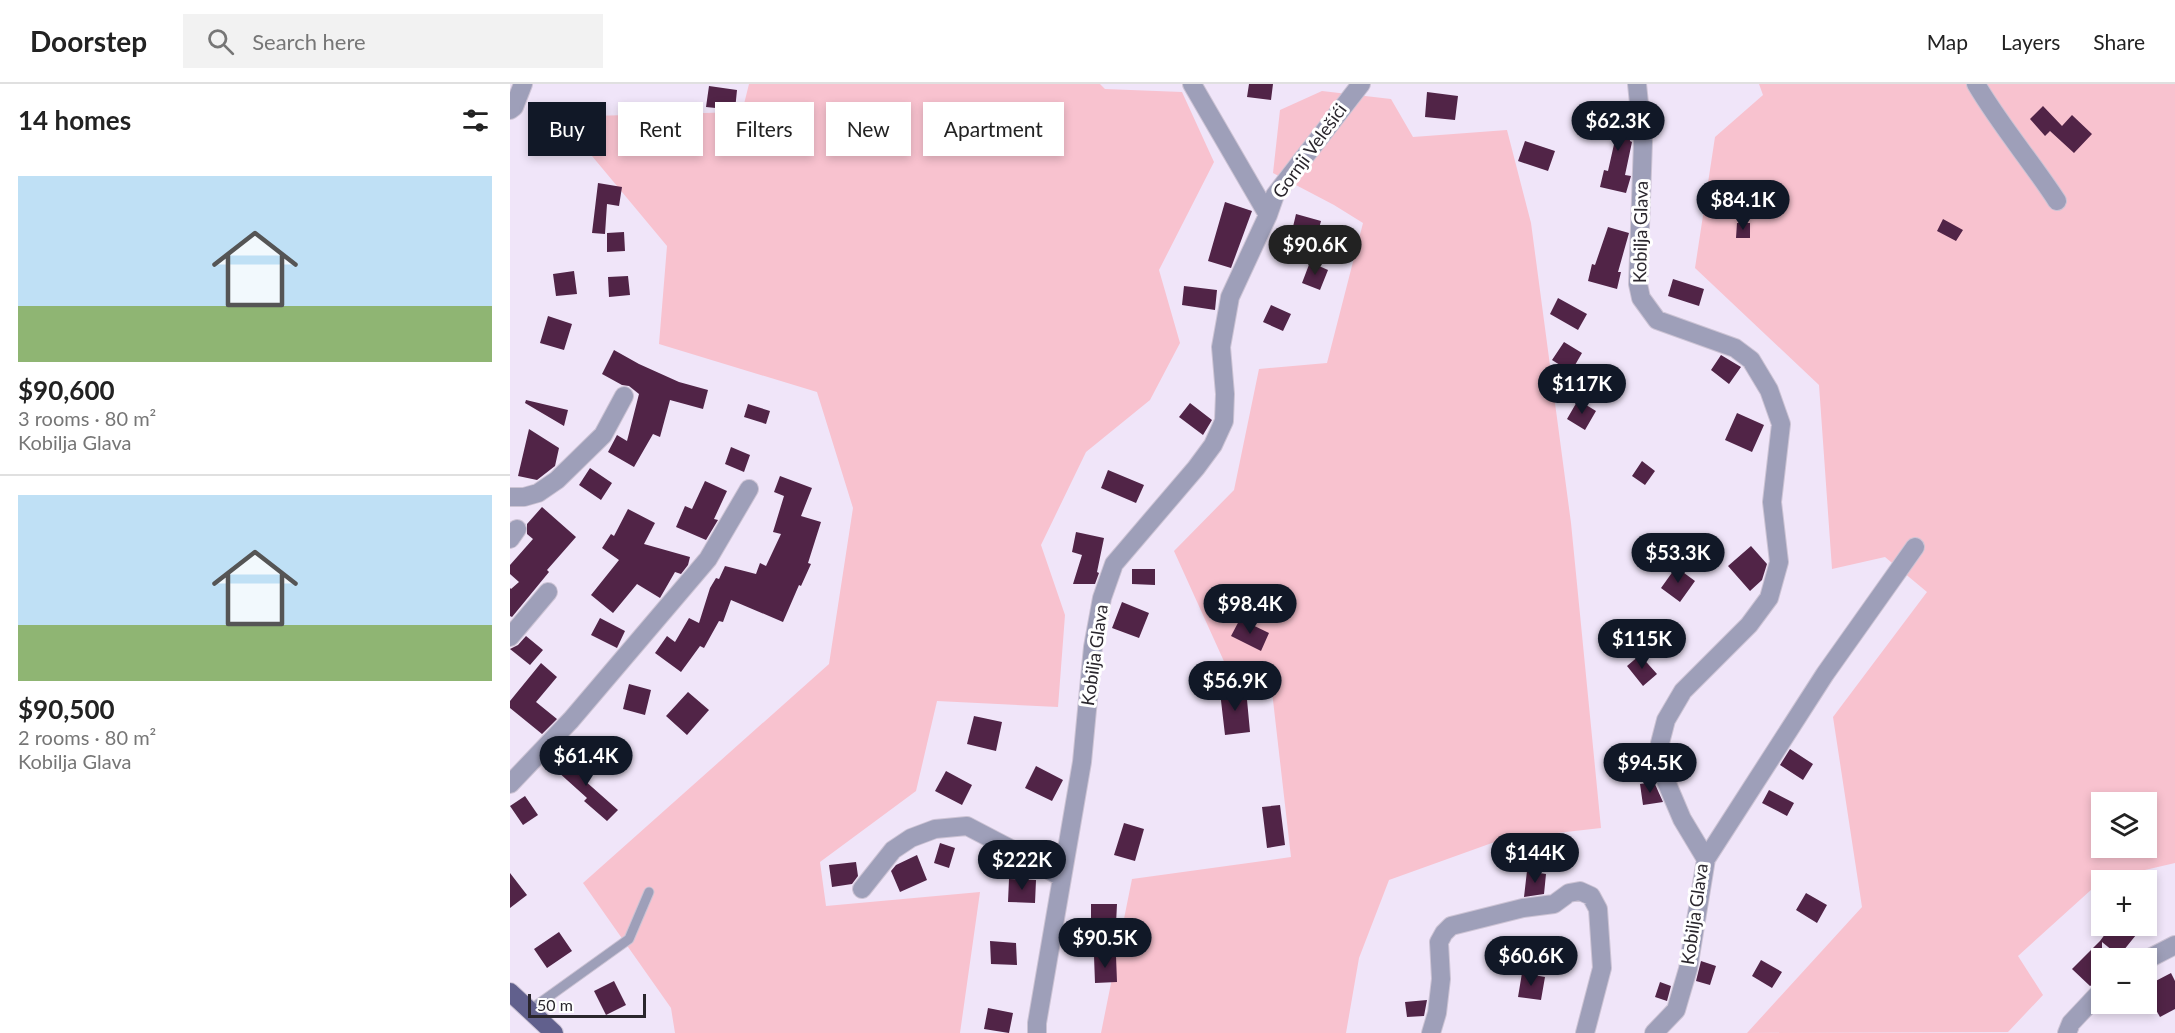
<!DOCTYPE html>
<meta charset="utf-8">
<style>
body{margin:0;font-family:Lato,sans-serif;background:#f2f2f2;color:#222;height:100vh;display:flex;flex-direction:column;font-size:22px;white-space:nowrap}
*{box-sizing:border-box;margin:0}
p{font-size:20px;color:#767676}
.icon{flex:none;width:33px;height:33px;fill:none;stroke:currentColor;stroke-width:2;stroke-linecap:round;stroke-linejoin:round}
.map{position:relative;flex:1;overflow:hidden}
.details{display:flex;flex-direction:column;background:#fff;width:510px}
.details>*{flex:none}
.top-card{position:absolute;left:18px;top:18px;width:570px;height:54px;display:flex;gap:12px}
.buttons{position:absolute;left:1581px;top:708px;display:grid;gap:12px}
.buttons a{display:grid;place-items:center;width:66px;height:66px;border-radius:0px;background:#fff;box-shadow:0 3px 9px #0003;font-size:30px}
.scale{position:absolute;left:18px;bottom:15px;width:118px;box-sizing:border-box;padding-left:6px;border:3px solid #2a262d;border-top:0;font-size:16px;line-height:21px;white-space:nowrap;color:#2a262d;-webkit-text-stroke:4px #fff;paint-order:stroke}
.price{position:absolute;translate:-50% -51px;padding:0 14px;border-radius:21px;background:#111827;color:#fff;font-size:20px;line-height:39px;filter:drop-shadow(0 2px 3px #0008)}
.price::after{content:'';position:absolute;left:50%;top:36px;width:18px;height:14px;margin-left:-9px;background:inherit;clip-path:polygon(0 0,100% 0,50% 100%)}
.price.active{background:#222;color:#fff}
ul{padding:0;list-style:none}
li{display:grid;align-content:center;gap:12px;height:318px;padding:0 18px}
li+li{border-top:2px solid #e0e0e0}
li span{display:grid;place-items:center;height:186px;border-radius:0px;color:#555}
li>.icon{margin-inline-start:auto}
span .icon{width:108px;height:108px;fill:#fffc;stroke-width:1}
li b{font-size:26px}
h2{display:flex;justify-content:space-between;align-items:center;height:72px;padding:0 18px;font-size:26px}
.chip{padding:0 21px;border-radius:0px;background:#fff;box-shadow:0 3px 9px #0003;font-size:21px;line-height:54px}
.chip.active{background:#111827;color:#fff}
header{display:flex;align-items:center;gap:36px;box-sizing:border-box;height:84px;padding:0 30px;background:#fff;border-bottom:2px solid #e0e0e0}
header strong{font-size:28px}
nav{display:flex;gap:33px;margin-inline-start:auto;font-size:21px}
.search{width:420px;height:54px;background:#f2f2f2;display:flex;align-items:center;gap:15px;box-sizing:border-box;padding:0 21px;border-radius:0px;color:#767676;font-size:22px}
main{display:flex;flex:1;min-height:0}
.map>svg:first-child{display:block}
</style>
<header>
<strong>Doorstep</strong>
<div class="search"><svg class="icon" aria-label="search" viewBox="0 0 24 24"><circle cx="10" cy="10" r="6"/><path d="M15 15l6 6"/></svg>Search here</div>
<nav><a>Map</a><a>Layers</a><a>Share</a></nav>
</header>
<main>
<section class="details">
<h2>14 homes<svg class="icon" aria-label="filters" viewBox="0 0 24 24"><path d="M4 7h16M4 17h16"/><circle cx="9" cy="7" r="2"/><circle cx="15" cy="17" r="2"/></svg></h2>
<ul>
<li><span style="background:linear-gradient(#bfe0f5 70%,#8fb573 0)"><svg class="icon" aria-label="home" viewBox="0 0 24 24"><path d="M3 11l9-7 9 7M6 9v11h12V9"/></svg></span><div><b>$90,600</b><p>3 rooms · 80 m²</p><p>Kobilja Glava</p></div></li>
<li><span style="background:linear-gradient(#bfe0f5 70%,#8fb573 0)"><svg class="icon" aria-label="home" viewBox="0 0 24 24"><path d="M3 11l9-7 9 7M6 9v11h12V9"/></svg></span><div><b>$90,500</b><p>2 rooms · 80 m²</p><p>Kobilja Glava</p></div></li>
</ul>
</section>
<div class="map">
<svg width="1665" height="949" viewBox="0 0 1665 949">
<rect width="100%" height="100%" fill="#f0e5f9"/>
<!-- green -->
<path fill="#f8c2cf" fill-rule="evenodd" d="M239 0H590L595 5 672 8 704 78 649 186 670 259 640 316 576 368 531 461 555 531 548 623 427 617 406 707 310 778 316 822 470 808 450 949H165L161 924 73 799 319 580 343 424 307 308 149 260 157 162 77 66 81 32 232 28Z
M1249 0H1665V779L1592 796 1508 872 1533 911 1498 948 1237 949 1352 823 1323 633 1417 508 1375 473 1322 485 1309 301 1185 184 1205 53 1253 11ZM1592 718H1636V764H1592Z
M812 7 881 15 903 53 997 46 1021 139 1061 439 1091 744 993 755 879 796 849 874 836 949H591L622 795 781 773 760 590 717 584 664 467 724 406 749 285 817 279 853 139 824 121 763 89 770 26Z"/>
<!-- building -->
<path fill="#512447" d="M739 0H763L761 16 737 13Z
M199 2 227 6 225 26 196 23Z
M917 8 948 12 945 36 915 33Z
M1533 22 1552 42 1562 31 1582 50 1564 69 1540 47 1535 52 1520 35Z
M1099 24 1118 26 1120 57 1122 58 1115 91 1121 92 1116 109 1090 103 1094 86 1098 87 1107 47 1098 46Z
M35 27 61 29 59 55 33 53Z
M1015 57 1045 67 1038 87 1008 77Z
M88 99 112 103 109 122 97 120 95 150 82 149Z
M715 118 742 127 721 184 698 177Z
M786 130 811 137 802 170 778 164Z
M1433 135 1453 146 1446 157 1427 147Z
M1227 139H1240V154H1226Z
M1098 143 1119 149 1108 188H1111L1107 205 1078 197 1082 180 1085 181Z
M114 148 115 167 97 168V149Z
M800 178 818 186 810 206 792 199Z
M64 187 67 210 46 212 43 190Z
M118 192 120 211 99 213 98 193Z
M1163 195 1194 205 1189 222 1158 212Z
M674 202 707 206 705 226 672 221Z
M1048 214 1077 230 1068 246 1040 230Z
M761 221 781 230 773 247 753 238Z
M38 232 62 240 54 266 30 259Z
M1054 258 1072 269 1061 288 1042 276Z
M104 266 129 280 169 298 198 306 193 325 160 316 150 353 143 350 124 383 98 368 107 351 117 357 129 310 119 302 112 301 92 290Z
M1211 271 1231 283 1219 300 1201 286Z
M16 316 58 326 54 342 15 319Z
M1068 316 1086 327 1075 346 1057 335Z
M680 319 702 336 693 351 669 333Z
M238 320 260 327 256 340 234 333Z
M1227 329 1254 341 1242 368 1215 356Z
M19 345 49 364 45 382 27 396 8 392Z
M221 363 240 371 234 388 215 380Z
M1132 377 1145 387 1135 401 1122 392Z
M80 384 102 399 91 416 69 401Z
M598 386 634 401 626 419 591 404Z
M270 392 302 404 291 432 311 438 298 479 301 480 291 502 289 501 273 538 221 516 213 538 209 537 194 564 190 562 171 588 145 569 157 552 165 558 179 534 189 539 200 504 206 494 209 495 215 482 246 490 250 479 256 482 271 450 263 448 274 412 264 408Z
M195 397 217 407 204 435 208 436 196 456 166 443 175 422 182 425Z
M32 423 66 453 37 486 39 488 2 533 0 532V504L1 505 9 498 0 490V481L23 455 17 450V440Z
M118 425 145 439 134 460 180 473 178 481 171 490 165 488 150 514 127 500 103 529 81 511 109 476 92 464 101 450 104 452Z
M566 448 594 454 587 488 589 489 585 500H563L572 471 562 468Z
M1241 462 1257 480 1252 496 1240 507 1218 482Z
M1166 483 1185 497 1170 518 1151 504Z
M622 485H645V501L622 500Z
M612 518 639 529 629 554 602 544Z
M90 534 115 547 107 564 81 551Z
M730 535 759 549 751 567 721 552Z
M16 552 33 566 20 581 0 565 8 561Z
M1130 571 1147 590 1133 602 1117 582Z
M31 579 47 593 26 618 47 635 32 650 0 624V617Z
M119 600 141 606 135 631 113 625Z
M736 605 740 648 715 651 710 608Z
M178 608 199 626 177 651 156 632Z
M464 632 492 638 486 667 457 660Z
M1280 665 1303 680 1293 696 1270 681Z
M63 670 82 687 74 696 108 726 97 737 74 717 77 714 47 687Z
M526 682 553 696 542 717 515 704Z
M436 687 462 701 452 721 425 707Z
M1144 698 1153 718 1133 721 1130 700Z
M1259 706 1284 719 1277 732 1252 719Z
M15 712 28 731 13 741 0 722Z
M770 721 775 761 757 764 752 723Z
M614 739 634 745 625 777 604 771Z
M430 759 445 764 439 784 424 779Z
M407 771 417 796 390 808 381 787 386 781Z
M346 778 348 792 342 800 322 803 319 781Z
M1017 787 1036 790 1034 810 1014 813Z
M0 789 17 811 0 824Z
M499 795 526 796 525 819 498 818Z
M1296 809 1317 821 1307 839 1286 826Z
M581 820H607L606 840 581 839Z
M1601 842H1614L1626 851 1609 872 1592 858V895L1580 902 1562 885 1590 857Z
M49 848 62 867 37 884 24 865Z
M480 857 506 859 507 881 481 880Z
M584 872H606L607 898 585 899Z
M1251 876 1272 888 1262 904 1242 892Z
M1191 877 1206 882 1200 901 1186 897Z
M1012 889 1035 893 1031 916 1008 913Z
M1661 889 1665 897V925L1650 933 1636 908V902Z
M104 897 116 921 96 931 84 907Z
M1150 898 1161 902 1157 917 1145 913Z
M917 916 914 932 897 933 895 918Z
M478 924 503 929 499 949 474 945Z"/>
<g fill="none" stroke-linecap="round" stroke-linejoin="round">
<!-- lane casing -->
<g stroke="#ccc3d4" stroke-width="11">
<path id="lane" d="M20 926 119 855 139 808"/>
</g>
<!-- street casing -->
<g stroke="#ccc3d4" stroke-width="20">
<path id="street" d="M682 0 758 131
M1127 0 1133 58 1128 200 1131 214 1147 236 1225 264 1241 276 1259 306 1271 340 1262 418 1269 478 1259 514 1239 541 1173 607 1156 636 1150 659V683L1172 735 1196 775 1178 885 1166 926 1144 949
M1466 0C1490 41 1521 77 1547 117
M0 26 4 23 13 0
M0 413H14L28 409 47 396 93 351 114 312
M0 455 7 445
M0 553 38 508
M0 700 61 636 198 475 239 405
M1196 775 1315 590 1405 463
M352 805 383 766 401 754 425 745 457 742 522 776 551 793
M1636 876 1665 861
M527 949V939L572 678 583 563 592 514 604 480 686 384 703 361 714 337 715 310 711 263 720 213 758 131 765 111 851 0
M921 949 927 929 931 895 929 858 934 849 941 842 1013 824 1044 820 1059 809 1070 807 1081 812 1088 825 1092 884 1075 949
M1557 949 1561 939 1592 906"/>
</g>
<!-- primary casing -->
<g stroke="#ccc3d4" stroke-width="20">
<path id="primary" d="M0 908 44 949"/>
</g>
<!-- lane -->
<use href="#lane" stroke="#9e9fb9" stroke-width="9"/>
<!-- street -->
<use href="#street" stroke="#9e9fb9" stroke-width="18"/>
<!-- primary -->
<use href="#primary" stroke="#61608d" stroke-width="18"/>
</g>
<g text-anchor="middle" stroke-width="6" stroke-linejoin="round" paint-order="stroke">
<!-- street labels -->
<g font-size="18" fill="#2a262d" stroke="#fff">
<text transform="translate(800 67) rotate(-54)" y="6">Gornji Velešići</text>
<text transform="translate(1131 148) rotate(-89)" y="6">Kobilja Glava</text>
<text transform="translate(585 571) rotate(-82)" y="6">Kobilja Glava</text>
<text transform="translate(1185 830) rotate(-82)" y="6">Kobilja Glava</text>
</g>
</g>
</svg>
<div class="buttons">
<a><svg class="icon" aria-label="layers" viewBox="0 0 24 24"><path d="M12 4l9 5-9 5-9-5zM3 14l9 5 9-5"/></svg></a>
<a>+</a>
<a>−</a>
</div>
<div class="scale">50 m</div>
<b class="price" style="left:1108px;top:68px">$62.3K</b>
<b class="price" style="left:1233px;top:147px">$84.1K</b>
<b class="price active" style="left:805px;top:192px">$90.6K</b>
<b class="price" style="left:1072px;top:331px">$117K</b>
<b class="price" style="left:1168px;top:500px">$53.3K</b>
<b class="price" style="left:740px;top:551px">$98.4K</b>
<b class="price" style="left:1132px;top:586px">$115K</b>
<b class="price" style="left:725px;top:628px">$56.9K</b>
<b class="price" style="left:76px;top:703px">$61.4K</b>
<b class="price" style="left:1140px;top:710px">$94.5K</b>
<b class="price" style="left:1025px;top:800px">$144K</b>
<b class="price" style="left:512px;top:807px">$222K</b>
<b class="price" style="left:595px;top:885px">$90.5K</b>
<b class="price" style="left:1021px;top:903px">$60.6K</b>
<div class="top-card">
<a class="chip active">Buy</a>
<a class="chip">Rent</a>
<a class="chip">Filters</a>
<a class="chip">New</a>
<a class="chip">Apartment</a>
</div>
</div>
</main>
